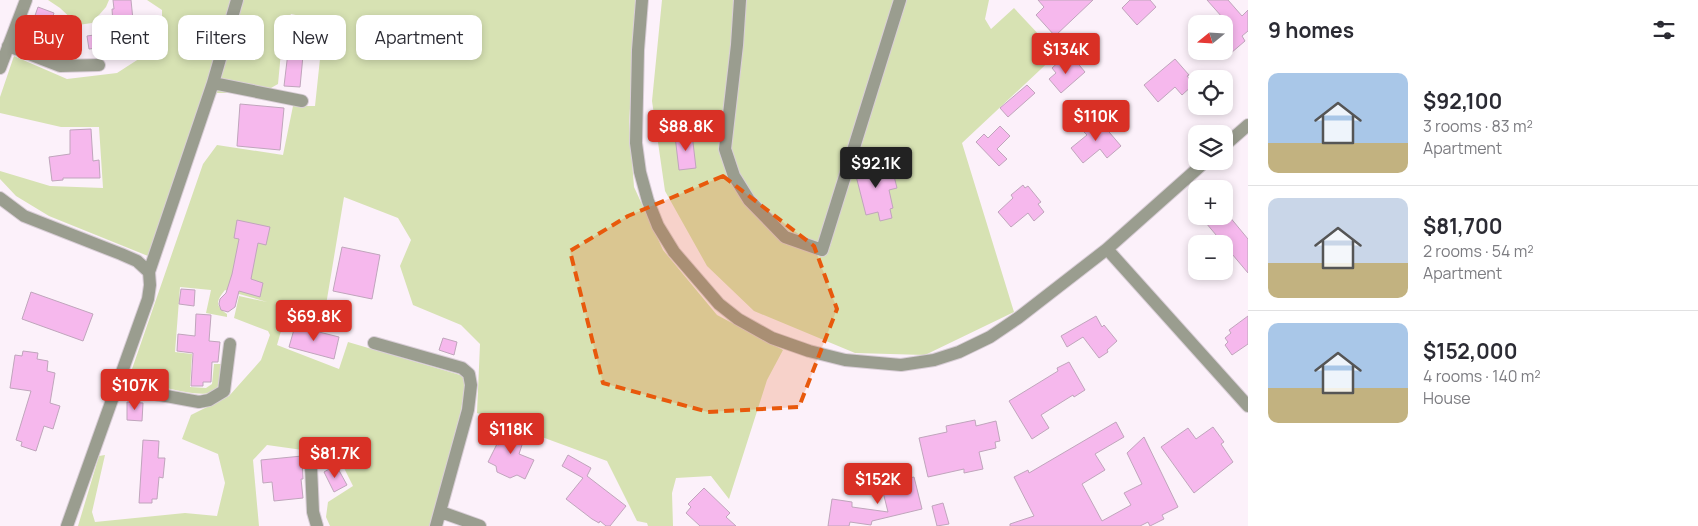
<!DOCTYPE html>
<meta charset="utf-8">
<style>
body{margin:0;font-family:Manrope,sans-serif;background:#f7f7f7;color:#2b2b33;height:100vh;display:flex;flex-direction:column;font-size:19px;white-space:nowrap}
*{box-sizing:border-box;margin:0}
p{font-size:16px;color:#7c7c81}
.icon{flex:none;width:28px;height:28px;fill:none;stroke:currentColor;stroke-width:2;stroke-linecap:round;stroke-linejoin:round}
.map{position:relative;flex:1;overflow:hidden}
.drawer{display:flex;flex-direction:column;background:#fff;width:450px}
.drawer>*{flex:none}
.banner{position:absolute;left:15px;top:15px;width:475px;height:45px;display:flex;gap:10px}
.needle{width:32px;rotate:252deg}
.buttons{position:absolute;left:1188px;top:15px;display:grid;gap:10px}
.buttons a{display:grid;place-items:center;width:45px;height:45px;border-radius:10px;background:#fff;box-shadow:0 2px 8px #0003;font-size:25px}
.price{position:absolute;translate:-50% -42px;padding:0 11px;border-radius:5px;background:#d93025;color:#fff;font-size:16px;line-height:32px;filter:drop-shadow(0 1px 2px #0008)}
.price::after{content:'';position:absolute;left:50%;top:30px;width:15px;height:11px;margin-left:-8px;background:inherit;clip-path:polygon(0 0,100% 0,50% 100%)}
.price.current{background:#222;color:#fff}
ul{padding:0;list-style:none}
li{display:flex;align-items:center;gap:15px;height:125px;padding:0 20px}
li+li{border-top:1px solid #e1e1e2}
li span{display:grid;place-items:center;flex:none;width:140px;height:100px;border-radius:10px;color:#555}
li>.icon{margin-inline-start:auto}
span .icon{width:60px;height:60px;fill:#fffc;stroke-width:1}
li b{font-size:21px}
h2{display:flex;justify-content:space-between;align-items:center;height:60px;padding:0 20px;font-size:21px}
.tag{padding:0 18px;border-radius:10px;background:#fff;box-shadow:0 2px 8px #0003;font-size:18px;line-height:45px}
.tag.current{background:#d93025;color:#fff}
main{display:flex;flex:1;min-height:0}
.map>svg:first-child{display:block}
</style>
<main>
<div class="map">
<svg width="1248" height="526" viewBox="0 0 1248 526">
<rect width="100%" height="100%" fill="#fcf1fa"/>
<!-- green -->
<path fill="#d7e2b3" d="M48 0H109L106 7 92 23 78 25 60 8Z
M147 0H638L629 122 634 187 663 250 717 315 783 350 767 380 729 499 711 476 676 478 672 493 673 526H648L647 523 637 521 607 461 477 413 480 344 461 325 413 305 400 266 411 240 398 218 344 197 324 317 288 307 277 345 339 369 348 342 467 377 460 415 430 526H330L326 517 328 502 353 486 339 458 323 465 317 452 267 445 253 460 259 526H78L99 456 105 455 92 512 95 522 185 513 217 516 225 483 218 454 182 439 191 415 229 396 261 360 270 335 268 331 234 318 239 296 267 302 225 290C216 301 215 306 227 314V317L206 313 211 290 180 287 175 352 192 354 190 387 206 388 212 384 214 364H221C220 372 221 385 215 391 203 400 153 384 138 381L139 372 132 369 203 164 217 145 283 155 293 106H315L324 21 291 14 283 31 278 84 262 93H205L148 256 49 216 16 196 0 179V171L50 186 103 188 99 127H61L0 113V97L14 56 67 79 117 73 162 44V10Z
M662 0H989L985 19 991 29 1014 8 1057 54 962 143 1014 312 925 355 855 353 754 311 707 266 665 191 652 101Z"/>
<!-- building -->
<path fill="#f6b8ed" stroke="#c0a5bc" d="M113 0H131L134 30 141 29 142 45 130 46V44L89 49 87 36 94 35 93 27 113 24 112 9H114Z
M1038 0H1093L1055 36 1036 15 1044 7Z
M1130 0H1150L1156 7 1137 25 1122 8Z
M1207 0H1228L1242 16 1248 10V31L1242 36 1245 41 1231 53 1224 45V31L1230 26Z
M38 7 54 13 47 33 31 27Z
M289 44 304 45 300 87 284 86Z
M1063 58 1069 66 1075 60 1085 72 1061 93 1049 79 1056 73 1052 68Z
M1175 59 1189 75 1187 76 1194 84 1182 95 1175 87 1158 102 1144 85Z
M1027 85 1035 93 1008 117 1000 108Z
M240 104 284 108 280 150 237 146Z
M1098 119 1121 146 1107 158 1100 149 1083 163 1071 148 1087 135 1083 131Z
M1000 126 1010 136 997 149 1007 159 999 166 976 142 984 134 988 138Z
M91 129 93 161 99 160 100 178H63V180L52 181 49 157 70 154V130Z
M692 134 696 168 679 170 675 136Z
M882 160 886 178 894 176 897 188 889 190 893 208 890 209 892 218 880 221 878 212 866 215 855 172 857 166Z
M1023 185 1025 188 1028 186 1041 202 1038 204 1044 212 1034 221 1028 213 1011 227 998 212 1013 198 1011 195Z
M1215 216H1229L1248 239V273L1206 223Z
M237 220 270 227 266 245 258 243 251 279 263 283 260 297 239 291 235 307 228 312 221 310 219 304 220 299 226 293 232 274 239 239 234 238Z
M342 247 380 255 372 299 333 291Z
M181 289 195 290 194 306 179 304Z
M31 292 93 314 83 341 22 319Z
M196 314 211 315 209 341 220 342 218 362H212L211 382H203V386H191L193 353 177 351 178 334 195 336Z
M1096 316 1102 327 1104 325 1117 341 1107 350 1108 352 1099 358 1083 337 1067 347 1061 336Z
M1248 316V344L1232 355 1225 345 1228 342 1225 338 1231 333 1229 330Z
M295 326 339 337 334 359 289 347Z
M443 338 457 342 454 355 439 350Z
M23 351 38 353 37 359 48 361 47 371 55 373 50 403 60 406 53 429 44 426 36 451 21 446 22 442 16 440 31 391 10 388 15 355 22 356Z
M1069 362 1085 390 1074 397 1073 395 1041 415 1049 428 1032 439 1009 401 1058 371 1057 368Z
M127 402 143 403 142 421 127 420Z
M975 420 976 426 996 421 1000 441 995 442 996 448 979 452 983 469 964 473V469L928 477 919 438 947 432 946 426Z
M1116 422 1124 437 1095 454 1105 470 1082 484 1102 521 1131 505 1124 493 1142 484 1127 453 1144 437 1178 507 1162 515 1164 519 1150 526 1148 522 1140 526H1010V524L1034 516 1014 477 1028 470 1029 473Z
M504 427 526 433 519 454 534 460 525 479 517 475 510 478 497 472 496 466 488 462 497 444 499 445Z
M1213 427 1224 442 1221 444 1233 462 1194 493 1161 447 1188 428 1196 439Z
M143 440 159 441 158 458H165L163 478 159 477 157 499H152V503H139Z
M568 455 591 468 587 476 626 506 610 526H606L600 521 599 523 592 519 566 499 583 478 562 466Z
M302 456 303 479H301L303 498 274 501 272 482 263 483 261 460Z
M336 465 347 485 334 492 324 472Z
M914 477 922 509 872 521 871 525 850 522 849 526H828L832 499 852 502V507L888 512 881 484Z
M704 488 730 513 726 517 736 526H700L686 513 691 507 688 504Z
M943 503 949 524 937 526 932 506Z"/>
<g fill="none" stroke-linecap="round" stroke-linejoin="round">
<!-- minor casing -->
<g stroke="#d9ced7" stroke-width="14">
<path id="minor" d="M642 0 638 50 636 143 640 172 648 201 658 226 674 252 719 304 738 319 772 338 809 351 845 360 901 365 934 360 959 352 990 337 1018 318 1107 249 1206 161
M740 0 737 45 725 149 734 176 749 200 785 237 822 250 900 0
M8 46 60 66 99 65
M0 68 26 0
M213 83 302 101
M1224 146 1248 125
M0 198 24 216 121 254 137 261 149 272 150 285 148 299 67 526
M1107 249 1248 406
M149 272 213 83 237 0
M374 343 462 368 469 374 471 385 468 410 436 526
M117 387 199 402 209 400 224 391 230 344
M311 467 313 512 317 526
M441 512 480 526"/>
</g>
<!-- minor -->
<use href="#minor" stroke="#9a9d8f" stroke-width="12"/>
</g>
<!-- marked area -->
<path fill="#e8590c" fill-opacity="0.2" stroke="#e8590c" stroke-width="4" stroke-dasharray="10 6" stroke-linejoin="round" d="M723 176 814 246 837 309 799 407 708 412 603 383 570 251 628 216Z"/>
</svg>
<div class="buttons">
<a><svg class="needle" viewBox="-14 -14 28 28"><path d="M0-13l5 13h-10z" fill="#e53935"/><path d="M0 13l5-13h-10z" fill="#7c7c81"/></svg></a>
<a><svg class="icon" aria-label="locate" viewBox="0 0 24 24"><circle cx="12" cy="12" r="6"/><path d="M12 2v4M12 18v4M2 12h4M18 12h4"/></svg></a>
<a><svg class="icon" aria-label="layers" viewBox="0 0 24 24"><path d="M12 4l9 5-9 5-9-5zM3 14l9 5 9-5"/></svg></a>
<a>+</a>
<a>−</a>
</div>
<b class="price" style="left:1066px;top:75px">$134K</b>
<b class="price" style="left:1096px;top:142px">$110K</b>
<b class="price" style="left:686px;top:152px">$88.8K</b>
<b class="price current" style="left:876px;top:189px">$92.1K</b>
<b class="price" style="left:314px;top:342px">$69.8K</b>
<b class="price" style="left:135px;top:411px">$107K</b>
<b class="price" style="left:511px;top:455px">$118K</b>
<b class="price" style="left:335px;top:479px">$81.7K</b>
<b class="price" style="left:878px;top:505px">$152K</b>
<div class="banner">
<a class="tag current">Buy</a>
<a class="tag">Rent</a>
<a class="tag">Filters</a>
<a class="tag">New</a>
<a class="tag">Apartment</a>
</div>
</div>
<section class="drawer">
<h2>9 homes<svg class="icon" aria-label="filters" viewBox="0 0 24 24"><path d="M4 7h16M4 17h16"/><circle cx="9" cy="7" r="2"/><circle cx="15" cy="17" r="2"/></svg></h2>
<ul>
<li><span style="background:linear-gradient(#a9c7e8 70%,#c2b280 0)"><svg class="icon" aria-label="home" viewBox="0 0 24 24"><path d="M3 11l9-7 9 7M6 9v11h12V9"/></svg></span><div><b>$92,100</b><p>3 rooms · 83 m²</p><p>Apartment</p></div></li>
<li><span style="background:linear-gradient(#c9d6e8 65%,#c2b280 0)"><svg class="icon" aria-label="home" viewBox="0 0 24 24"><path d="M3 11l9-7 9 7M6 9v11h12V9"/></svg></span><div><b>$81,700</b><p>2 rooms · 54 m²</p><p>Apartment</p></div></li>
<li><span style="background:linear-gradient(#a9c7e8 65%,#c2b280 0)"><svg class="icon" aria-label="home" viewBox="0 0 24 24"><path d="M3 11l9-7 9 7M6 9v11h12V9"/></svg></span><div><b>$152,000</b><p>4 rooms · 140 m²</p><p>House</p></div></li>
</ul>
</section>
</main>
